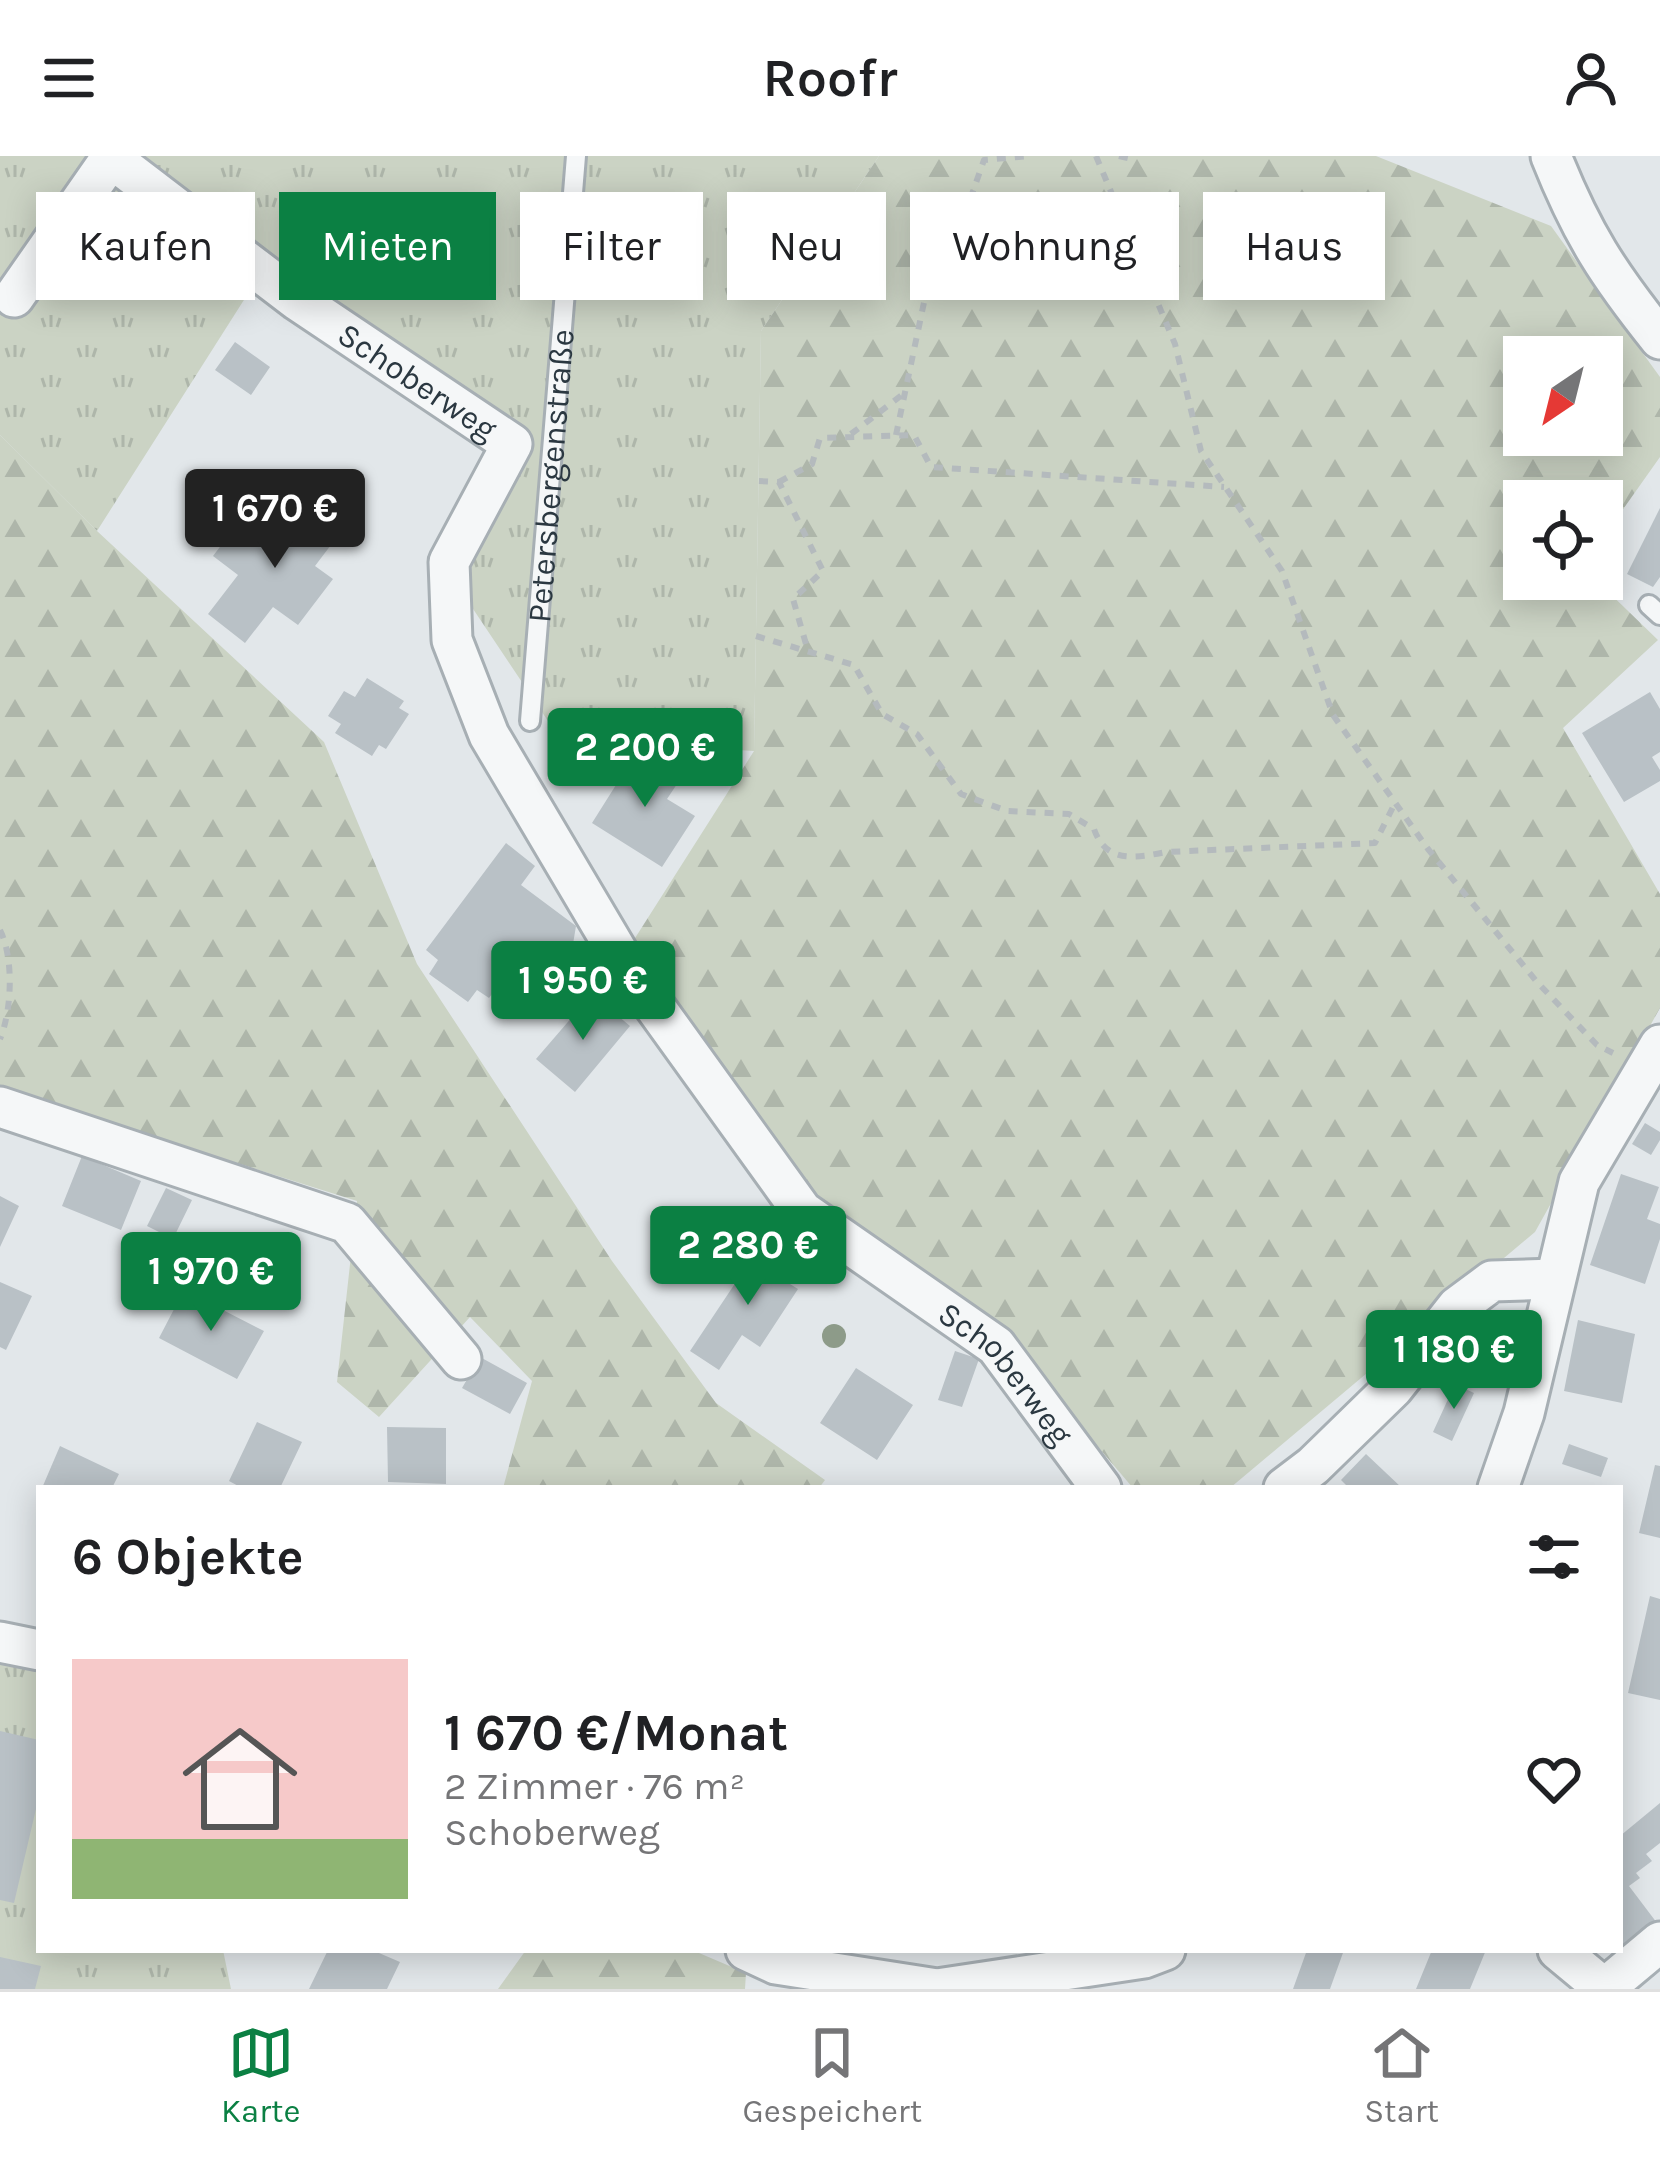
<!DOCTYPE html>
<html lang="de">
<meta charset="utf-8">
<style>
body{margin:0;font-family:Karla,sans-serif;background:#f2f2f2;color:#202124;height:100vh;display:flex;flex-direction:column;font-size:45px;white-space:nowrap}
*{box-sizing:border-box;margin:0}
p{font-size:39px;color:#757577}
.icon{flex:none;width:66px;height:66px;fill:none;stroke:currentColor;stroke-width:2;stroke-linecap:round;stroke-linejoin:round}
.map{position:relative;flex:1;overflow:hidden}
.drawer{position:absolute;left:36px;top:1329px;width:1587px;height:468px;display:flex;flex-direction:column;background:#fff;border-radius:0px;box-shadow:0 6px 30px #0003}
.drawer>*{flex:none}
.guide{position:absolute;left:36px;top:36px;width:1590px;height:108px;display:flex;gap:24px}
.needle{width:78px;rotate:215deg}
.tools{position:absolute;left:1503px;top:180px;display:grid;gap:24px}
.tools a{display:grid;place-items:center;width:120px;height:120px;border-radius:0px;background:#fff;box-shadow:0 6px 30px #0003;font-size:60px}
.price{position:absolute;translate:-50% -102px;padding:0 27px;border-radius:12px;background:#0b8043;color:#fff;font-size:39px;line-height:78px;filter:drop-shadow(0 3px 6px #0008)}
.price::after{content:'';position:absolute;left:50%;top:72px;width:36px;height:27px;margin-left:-18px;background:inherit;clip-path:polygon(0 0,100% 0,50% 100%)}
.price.on{background:#222;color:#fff}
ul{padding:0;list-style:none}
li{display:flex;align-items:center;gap:36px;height:300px;padding:0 36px}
li span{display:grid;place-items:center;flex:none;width:336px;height:240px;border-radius:0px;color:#555}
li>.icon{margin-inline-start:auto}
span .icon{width:144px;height:144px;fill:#fffc;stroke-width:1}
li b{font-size:51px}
h2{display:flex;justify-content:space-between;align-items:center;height:144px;padding:0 36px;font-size:51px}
.pill{padding:0 42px;border-radius:0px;background:#fff;box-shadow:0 6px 30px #0003;font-size:42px;line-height:108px}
.pill.on{background:#0b8043;color:#fff}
header{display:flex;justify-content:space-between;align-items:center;height:156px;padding:0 36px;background:#fff;font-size:54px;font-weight:600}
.tabs{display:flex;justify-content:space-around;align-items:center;height:168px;border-top:3px solid #e0e0e0;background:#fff;font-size:33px;color:#757577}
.tabs a{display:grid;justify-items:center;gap:6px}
.tabs .on{color:#0b8043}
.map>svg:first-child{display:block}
</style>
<header><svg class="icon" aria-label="menu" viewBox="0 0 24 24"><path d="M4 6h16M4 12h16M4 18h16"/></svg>Roofr<svg class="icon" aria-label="person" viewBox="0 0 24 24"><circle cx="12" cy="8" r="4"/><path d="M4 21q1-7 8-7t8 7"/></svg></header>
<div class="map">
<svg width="1660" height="1833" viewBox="0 0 1660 1833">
<defs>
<pattern id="grass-tufts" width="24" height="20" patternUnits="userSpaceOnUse" patternTransform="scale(3)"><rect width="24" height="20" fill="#cbd3c4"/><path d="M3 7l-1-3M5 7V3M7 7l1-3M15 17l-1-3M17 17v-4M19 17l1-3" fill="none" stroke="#aeb6aa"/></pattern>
<pattern id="forest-firs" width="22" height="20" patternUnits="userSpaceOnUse" patternTransform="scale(3)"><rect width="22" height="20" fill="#cbd3c4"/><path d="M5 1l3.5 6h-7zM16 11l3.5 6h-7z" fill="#aeb6aa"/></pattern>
</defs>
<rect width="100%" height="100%" fill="#e2e7ea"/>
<!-- grass -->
<path fill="url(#grass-tufts)" d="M0 0H879L761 175 754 595 560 583 437 399 492 298 249 136 97 375 0 279Z
M0 1503 39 1512V1794H223L231 1833H0Z"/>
<!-- forest -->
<path fill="url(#forest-firs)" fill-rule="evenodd" d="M879 0H1376L1551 70 1660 221V301L1602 383V345H1524V423H1595L1658 484 1563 572 1660 738V852L1535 1076 1230 1332H1133L1011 1189 807 1044 630 790 754 595 761 175ZM1524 201H1602V279H1524Z
M0 279 97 375 324 586 417 808 612 1105 716 1247 825 1324 819 1332H503L532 1225 470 1161 379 1261 337 1226 357 1045 0 932Z
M526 1794H692L746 1817 745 1833H498Z"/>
<!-- building -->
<path fill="#b9c1c6" d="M235 186 270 211 251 239 215 214Z
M349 350 362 359 342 385 337 381 315 410 333 423 298 469 273 451 245 487 208 458 238 419 213 400 245 358 278 383 301 353 329 375Z
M1660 352V421L1653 431 1627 418Z
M367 522 404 545 399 552 409 558 386 593 379 589 372 600 335 577 341 568 328 560 344 535 355 541Z
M1650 536 1660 553V596L1652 601 1660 614V625L1624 646 1582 577Z
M638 594 681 622 667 643 695 660 662 711 592 667Z
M506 687 535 710 521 729 576 770 570 806 562 804 546 824 519 802 489 842 477 834 468 846 429 818 438 804 426 794Z
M592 838 630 870 575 936 536 903Z
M1645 967 1660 976V984L1651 999 1632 988Z
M82 1000 141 1025 121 1074 62 1050Z
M1621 1018 1659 1031 1647 1063 1660 1068V1083L1645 1128 1590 1109Z
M166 1032 192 1044 173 1083 147 1070Z
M0 1040 19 1050 0 1091Z
M762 1087 793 1107 782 1123 798 1133 760 1191 742 1179 719 1214 690 1195Z
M0 1126 32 1140 6 1194 0 1191Z
M184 1134 264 1175 237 1223 159 1182Z
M1578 1164 1635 1178 1622 1247 1564 1235Z
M955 1195 979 1203 962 1251 938 1244Z
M480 1201 527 1227 510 1258 462 1232Z
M856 1212 913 1249 877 1304 820 1267Z
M1455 1228 1474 1237 1452 1285 1433 1276Z
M257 1266 302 1286 280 1332H242L229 1325Z
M387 1271 446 1272V1328L388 1326Z
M1569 1288 1608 1302 1601 1321 1562 1308Z
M60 1290 119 1318 112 1332H42Z
M1366 1298 1402 1332H1349L1341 1324Z
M1655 1309 1660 1310V1382L1639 1377Z
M1650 1440 1660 1443V1544L1628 1537Z
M0 1575 39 1584V1640L14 1747 0 1744Z
M1660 1647V1687L1646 1698 1652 1705 1636 1717 1640 1722 1629 1730 1657 1767 1620 1795V1680Z
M328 1794H372L400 1806 387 1833H309Z
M1307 1794H1344L1330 1833H1293Z
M1432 1794H1486L1470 1833H1416Z
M0 1801 41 1810 35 1833H0Z"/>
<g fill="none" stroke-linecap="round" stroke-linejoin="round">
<!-- service casing -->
<g stroke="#a7afb4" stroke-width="24">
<g id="service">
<path d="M1649 449 1660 459"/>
<path id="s1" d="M530 565 576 0"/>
</g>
</g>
<!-- minor casing -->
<g stroke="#a7afb4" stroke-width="45">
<g id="minor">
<path d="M1551 0C1582 78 1608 118 1660 183"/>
<path id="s2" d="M14 141 111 2 297 144 512 288 449 406 452 484 489 579 627 812 802 1055 996 1190 1101 1332"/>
<path d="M0 951 347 1067 461 1203"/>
<path d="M1284 1332 1313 1310 1393 1232 1457 1151 1492 1125 1554 1123"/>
<path d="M1498 1332 1524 1257 1579 1026 1660 889"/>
<path d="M0 1486 39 1494"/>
<path d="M746 1794 776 1808 937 1833 1144 1802 1165 1794"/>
<path d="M1558 1794 1605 1833"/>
<path d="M1605 1832 1660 1786"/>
</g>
</g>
<!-- path -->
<path stroke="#b4babd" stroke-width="6" stroke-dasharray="9 9" stroke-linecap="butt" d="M1096 0 1175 188 1201 295 1282 415 1333 559 1428 693 1537 826 1597 889 1613 897
M1119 0 1132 3
M851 278 902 239
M896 279 937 85 971 41 984 4 1029 0
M759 325 779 326 823 415 793 443 808 495
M779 326 812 308 820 282 914 279 931 311 1224 331
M756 480 854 509 882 558 917 578 961 638 1007 655 1069 658 1094 673C1106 708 1136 702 1166 696L1375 687 1395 647
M0 774C14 802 12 854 0 883"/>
<!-- service -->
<use href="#service" stroke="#f5f7f8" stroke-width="18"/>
<!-- minor -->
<use href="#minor" stroke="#f5f7f8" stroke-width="39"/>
</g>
<!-- trees -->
<circle fill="#8d9b89" cx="834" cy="1180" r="12"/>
<g text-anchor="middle" stroke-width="9" stroke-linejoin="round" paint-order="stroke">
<!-- street labels -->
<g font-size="33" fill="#2b3841" stroke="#f2f5f7">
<text dy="12" stroke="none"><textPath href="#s2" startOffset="549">Schoberweg</textPath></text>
<text dy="12" stroke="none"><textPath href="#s1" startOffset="246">Petersbergenstraße</textPath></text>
<text dy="12" stroke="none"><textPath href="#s2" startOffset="1809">Schoberweg</textPath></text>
</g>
</g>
</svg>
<div class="tools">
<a><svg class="needle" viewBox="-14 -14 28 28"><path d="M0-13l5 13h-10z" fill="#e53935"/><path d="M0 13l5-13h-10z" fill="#757577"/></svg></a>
<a><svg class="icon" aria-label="locate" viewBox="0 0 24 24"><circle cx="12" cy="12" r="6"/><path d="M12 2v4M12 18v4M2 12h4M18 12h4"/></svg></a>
</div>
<b class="price on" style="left:275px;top:415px">1 670 €</b>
<b class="price" style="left:645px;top:654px">2 200 €</b>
<b class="price" style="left:583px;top:887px">1 950 €</b>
<b class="price" style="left:748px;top:1152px">2 280 €</b>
<b class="price" style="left:211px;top:1178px">1 970 €</b>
<b class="price" style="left:1454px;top:1256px">1 180 €</b>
<div class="guide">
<a class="pill">Kaufen</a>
<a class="pill on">Mieten</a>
<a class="pill">Filter</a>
<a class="pill">Neu</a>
<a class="pill">Wohnung</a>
<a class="pill">Haus</a>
</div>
<section class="drawer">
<h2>6 Objekte<svg class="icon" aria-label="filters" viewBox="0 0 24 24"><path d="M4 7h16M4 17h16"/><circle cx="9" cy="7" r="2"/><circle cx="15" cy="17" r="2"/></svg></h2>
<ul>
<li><span style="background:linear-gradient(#f6c9c9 75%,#8fb573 0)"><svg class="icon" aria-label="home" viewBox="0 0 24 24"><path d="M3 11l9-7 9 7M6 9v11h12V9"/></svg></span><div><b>1 670 €/Monat</b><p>2 Zimmer · 76 m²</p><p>Schoberweg</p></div><svg class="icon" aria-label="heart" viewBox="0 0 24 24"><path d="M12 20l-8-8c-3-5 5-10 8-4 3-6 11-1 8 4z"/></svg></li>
</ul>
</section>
</div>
<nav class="tabs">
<a class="on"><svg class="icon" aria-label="map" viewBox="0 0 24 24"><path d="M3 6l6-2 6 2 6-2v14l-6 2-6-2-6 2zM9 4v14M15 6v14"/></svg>Karte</a>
<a><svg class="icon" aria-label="saved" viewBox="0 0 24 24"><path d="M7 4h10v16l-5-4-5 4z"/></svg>Gespeichert</a>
<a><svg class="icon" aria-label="home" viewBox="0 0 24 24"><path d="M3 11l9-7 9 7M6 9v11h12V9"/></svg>Start</a>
</nav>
